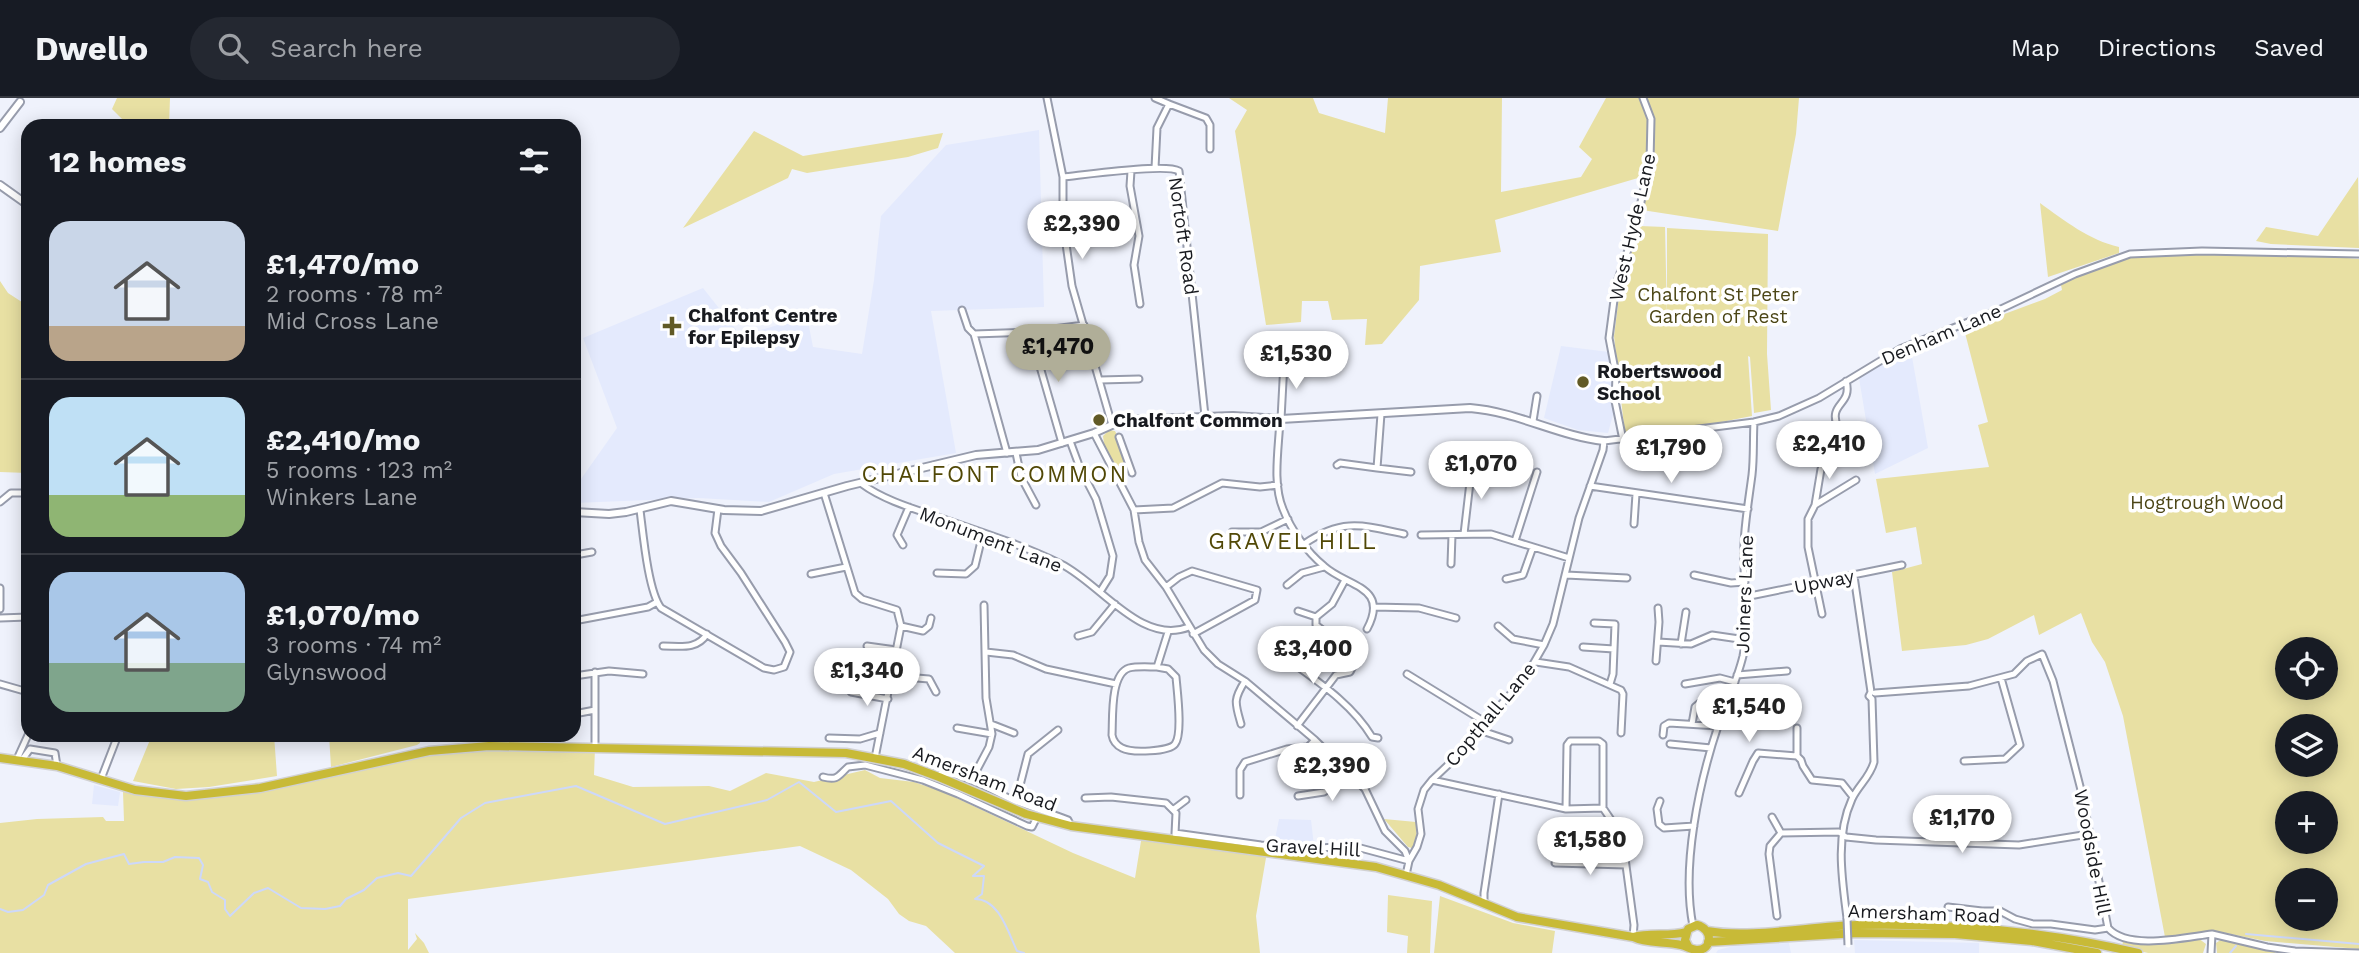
<!DOCTYPE html>
<meta charset="utf-8">
<style>
body{margin:0;font-family:"Work Sans",sans-serif;background:#242831;color:#f1f3f6;height:100vh;display:flex;flex-direction:column;font-size:26px;white-space:nowrap}
*{box-sizing:border-box;margin:0}
p{font-size:23px;color:#9ea1a6}
.icon{flex:none;width:38px;height:38px;fill:none;stroke:currentColor;stroke-width:2;stroke-linecap:round;stroke-linejoin:round}
.map{position:relative;flex:1;overflow:hidden}
.drawer{position:absolute;left:21px;top:21px;width:560px;height:623px;display:flex;flex-direction:column;background:#171b24;border-radius:21px;box-shadow:0 4px 18px #0003}
.drawer>*{flex:none}
.buttons{position:absolute;left:2275px;top:539px;display:grid;gap:14px}
.buttons a{display:grid;place-items:center;width:63px;height:63px;border-radius:50%;background:#171b24;box-shadow:0 4px 18px #0003;font-size:35px}
.price{position:absolute;translate:-50% -60px;padding:0 16px;border-radius:24px;background:#fff;color:#222;font-size:23px;line-height:46px;filter:drop-shadow(0 2px 4px #0008)}
.price::after{content:'';position:absolute;left:50%;top:42px;width:21px;height:16px;margin-left:-10px;background:inherit;clip-path:polygon(0 0,100% 0,50% 100%)}
.price.selected{background:#b0ae98;color:#111}
ul{padding:0;list-style:none}
li{display:flex;align-items:center;gap:21px;height:175px;padding:0 28px}
li+li{border-top:2px solid #363941}
li span{display:grid;place-items:center;flex:none;width:196px;height:140px;border-radius:21px;color:#555}
li>.icon{margin-inline-start:auto}
span .icon{width:84px;height:84px;fill:#fffc;stroke-width:1}
li b{font-size:30px}
h2{display:flex;justify-content:space-between;align-items:center;height:84px;padding:0 28px;font-size:30px}
header{display:flex;align-items:center;gap:42px;box-sizing:border-box;height:98px;padding:0 35px;background:#171b24;border-bottom:2px solid #363941}
header strong{font-size:33px}
nav{display:flex;gap:38px;margin-inline-start:auto;font-size:24px}
.search{width:490px;height:63px;background:#242831;display:flex;align-items:center;gap:18px;box-sizing:border-box;padding:0 24px;border-radius:38px;color:#9ea1a6;font-size:26px}
.map>svg:first-child{display:block}
</style>
<header>
<strong>Dwello</strong>
<div class="search"><svg class="icon" aria-label="search" viewBox="0 0 24 24"><circle cx="10" cy="10" r="6"/><path d="M15 15l6 6"/></svg>Search here</div>
<nav><a>Map</a><a>Directions</a><a>Saved</a></nav>
</header>
<div class="map">
<svg width="2359" height="855" viewBox="0 0 2359 855">
<rect width="100%" height="100%" fill="#eff2fc"/>
<!-- built -->
<path fill="#e4eafd" d="M1039 32 1044 209 931 213 956 355 834 376 769 404 698 400 574 405V391L617 330 583 240 703 190 741 238 807 218 813 249 862 256 874 182 881 118 946 47Z
M1561 248 1609 254 1611 257 1614 313 1608 335 1578 332 1544 320Z
M1911 253 1928 350 1875 376 1859 280 1892 260Z
M94 687 120 694 118 708 92 706Z
M1279 721 1311 722 1314 748 1274 746Z
M1854 842 1979 845V855H1855Z
M1789 845 1791 855H1716L1718 852 1737 847Z"/>
<!-- green -->
<path fill="#e8e0a3" fill-rule="evenodd" d="M117 0H170L169 28H129L112 11Z
M1229 0H1313L1319 15 1385 35 1388 0H1502L1501 94 1581 79 1592 61 1579 49 1606 0H1799L1796 36 1778 133 1642 112 1638 80 1495 122 1501 154 1420 168 1419 202 1382 246 1365 247 1367 221 1332 222 1328 203H1302L1301 224 1266 227 1235 33 1247 12Z
M754 33 803 58 943 35 938 50 908 59 807 75 792 71 788 80 683 130Z
M2358 79 2359 150 2271 146 2256 143 2266 129 2318 138Z
M2040 105C2065 123 2089 142 2119 149V155L2048 179Z
M1640 128 1665 129 1667 219V130L1768 136 1767 256 1771 312 1754 315 1750 259 1748 258 1752 318 1706 327 1625 337 1614 238 1621 183Z
M2239 151 2359 161V851L2265 843 2216 833 2165 839 2123 618 2105 564 2092 544 2081 515 2039 537 2034 517 1988 541 1966 547 1902 553 1892 474 1922 466 1916 429 1886 435 1876 381 1989 369 1978 327 1988 324 1964 231 2045 201 2062 192 2061 187 2087 174 2132 159ZM2287 551H2326V590H2287ZM2287 628H2326V667H2287ZM2287 705H2326V744H2287ZM2287 782H2326V821H2287Z
M0 183 8 195 28 208V375L0 374Z
M1109 332 1115 333 1117 337 1127 365 1121 370H1116L1104 346 1103 338Z
M152 637H188L231 644 234 637H274L277 678 209 689 176 691 133 683Z
M329 637H420V645L417 647 331 669Z
M595 650 594 677 633 689 709 688 730 693 766 675 814 684 865 672 880 680 914 684 944 694 1073 755 1135 780 1142 737 1267 754 1256 818 1260 855H955L926 828 909 823 899 816 888 801 851 772 800 748 408 801V852L417 841 415 835 424 845 429 855H0V725L37 721 103 719 106 723H124L123 694 186 698 268 689 429 653Z
M1384 721 1416 724 1417 740 1412 750 1408 749Z
M1388 797 1432 803 1430 855H1407L1408 838 1387 834Z
M1440 798 1513 825 1555 833 1552 855H1434Z
M2198 840 2206 846 2203 855H2148L2122 849 2123 843 2165 846Z
M2222 841 2276 853 2275 855H2217L2216 845Z"/>
<g fill="none" stroke-linecap="round" stroke-linejoin="round">
<!-- stream -->
<path stroke="#cdd8fa" stroke-width="2" d="M0 811 8 814 23 812 44 797 48 787 86 766 124 756 129 766 144 764H163L175 759 199 760 203 767 200 781 208 784 212 794 225 802V811L230 818 254 795 268 790 301 810 325 811 340 808 346 801 364 792 377 780 398 775 411 778 461 720 485 705 576 688 665 726 767 702 799 684 836 714 891 703 938 745 984 768 973 778H984L982 796 975 801C999 801 1008 834 1017 853L1024 855
M2246 836 2359 846
M2230 855 2236 848"/>
<!-- minor casing -->
<g stroke="#979cac" stroke-width="9">
<path id="minor" d="M1047 0 1063 79V125L1072 188 1112 327
M1155 0 1169 6
M1155 70 1157 30 1169 6 1206 20 1210 27V51
M1131 73 1130 88 1139 138 1134 167 1140 206
M1063 79C1083 77 1166 65 1179 73L1205 318
M962 212 968 230 974 236 1007 355
M1030 234 1062 345
M974 236 1030 234 1084 227
M1100 282 1139 281
M1381 316 1377 370 1411 374
M1280 320C1279 349 1272 385 1283 411 1291 432 1307 454 1324 468 1347 489 1390 488 1367 531
M1281 321 1284 264
M1533 323 1537 298
M1838 330C1827 304 1853 308 1846 283
M1094 335 1134 412 1139 444 1145 462 1166 489 1204 552 1218 566 1245 583 1315 642 1365 691 1385 733 1405 753 1409 763 1406 777
M1119 339 1132 375
M1623 342 1615 303 1616 277 1609 240 1616 187 1635 131 1650 63 1651 21 1643 0
M1070 343 1080 370 1096 401 1113 458 1110 478 1100 494
M1016 355 1021 379 1036 407
M1337 367 1340 365 1377 370
M1821 371 1815 407 1808 421V449L1822 516
M862 386C882 401 911 410 935 418 977 433 1021 446 1061 466 1100 485 1141 548 1189 529
M1590 388 1748 411
M824 395 855 495 862 501 897 512 901 528 875 660
M0 404 11 395H28
M1815 407 1856 382
M640 412C643 435 648 493 661 510L764 570 774 572 784 569 790 554 785 544 741 475 721 448 715 435 718 411
M1134 412 1173 410 1222 385 1260 389 1278 387
M1634 426 1636 396
M1232 434H1261L1288 421
M1464 436 1472 367
M1421 437 1491 436 1569 460
M1515 443 1537 374
M1304 446C1342 420 1362 427 1404 436
M903 447 897 437 909 409
M574 451V463
M575 457 592 454
M1451 466 1452 437
M937 475 966 476 975 468 983 435
M811 476 846 469
M1566 477 1627 480
M1694 477 1731 485 1745 484
M1506 481 1523 477 1533 449
M1345 482 1332 506 1316 519V527L1346 550
M1287 487 1302 475 1324 469
M1166 489 1179 479 1192 473 1257 492 1255 502 1193 536
M0 490V511
M1745 499 1902 467
M1374 509 1419 510 1456 520
M1298 513 1316 519
M0 520 28 519
M579 522 648 509 657 504
M1594 525 1615 526 1613 576 1610 586
M901 528 923 533 929 528 931 520
M1498 528 1513 541 1544 547
M1078 538 1092 534 1115 506
M1658 544 1691 546 1712 537 1746 542
M1681 546 1686 514
M663 548C680 548 697 552 707 536
M867 548 896 552
M1583 549 1614 551
M1275 552C1309 578 1350 602 1372 639L1378 640
M986 554 1013 557 1046 571 1116 586
M1656 563 1659 524 1658 510
M1536 564 1569 569 1621 592 1623 596 1621 635
M1157 569 1168 571 1176 579C1177 592 1183 636 1175 646 1169 654 1131 655 1122 650 1116 647 1113 643 1112 637 1113 620 1110 576 1129 570 1137 568 1149 569 1157 569Z
M1157 569 1168 534
M595 574V650
M1407 576 1485 624
M1737 577 1787 573
M574 578 609 573 643 576
M893 578 929 581 936 594
M0 586 28 594
M1685 586 1720 580 1735 584
M851 594 888 601
M1875 595 1969 588 2014 576 2027 563 2042 556 2053 583 2082 696 2108 830C2128 853 2186 839 2212 836
M1726 608 1747 613
M574 616 595 612
M991 626 1014 635
M1241 626C1235 605 1233 602 1245 583
M1692 626 1695 609 1701 604 1715 606
M1297 628 1336 577 1350 574 1353 568
M957 630 992 636
M1797 630V658L1801 662 1803 668 1812 682 1842 685 1853 699
M1479 632 1509 642
M1663 637 1664 628 1669 625 1718 628
M829 640 860 641 880 635
M1670 646 1711 650
M17 661 28 637
M22 662 30 651 55 655 57 668
M1964 663 2005 661 2020 647 2001 580
M823 679C838 683 838 678 848 669L865 667 923 682 958 696 1027 728 1032 729 1037 719
M939 679 941 675C966 676 992 693 1015 703 1032 710 1051 715 1068 722L1071 728
M101 681 118 637
M1432 682 1566 711 1603 710
M971 683 989 649 992 636 986 600 984 507
M1739 695 1753 663 1758 655 1797 658
M1240 697V672L1245 664 1287 651 1308 649 1315 642
M1298 698 1324 694 1351 676
M1085 700 1111 699 1166 705 1176 715 1175 736
M1016 703 1028 656 1058 632
M1660 703 1657 711 1659 726 1664 730 1694 728
M1174 711 1186 702
M1566 711 1567 647 1570 643H1599L1603 646V710L1622 738 1634 827 1633 839
M1772 719 1781 735
M1175 735 1261 747 1303 751 1353 748 1409 763
M1409 763 1417 749 1421 736 1418 711 1424 692 1432 682 1466 650 1485 624 1525 580 1544 547 1553 526 1579 420 1603 352 1604 343 1754 324 1779 318 1819 300 1900 251 2001 211 2075 176 2130 156 2202 153 2359 156
M1555 765 1626 767
M1484 805V795L1499 696
M1948 809 1982 813H2000L2015 821 2033 826H2051L2095 832 2108 830
M1777 818 1769 756 1770 748 1781 735 1839 734 1846 739 1876 742 2019 747 2089 736
M1847 820C1842 781 1835 738 1852 701 1858 688 1870 679 1874 664L1872 601 1869 598 1871 594 1854 478
M1693 828C1681 769 1699 685 1718 628 1726 605 1737 583 1743 558 1751 521 1742 484 1744 446 1745 423 1749 400 1752 377 1754 360 1753 342 1754 324
M2211 855 2212 836 2267 849 2295 853 2359 855"/>
</g>
<!-- tertiary casing -->
<g stroke="#979cac" stroke-width="10">
<path id="tertiary" d="M0 30 20 4
M0 87 28 107
M574 414 609 416 626 414 671 403 724 412 761 413 847 388 976 357 1038 352 1094 335 1123 322 1233 318 1281 321 1470 310C1518 314 1558 338 1604 343"/>
</g>
<!-- trunk casing -->
<g stroke="#d1d1d2" stroke-width="11">
<path id="trunk" d="M0 660 57 668 135 692 186 698 260 690 429 653 489 648 846 655 904 666 939 679 1026 716 1071 728 1376 769 1439 787 1517 819 1633 839C1647 846 1665 843 1681 847 1687 848 1691 852 1697 852 1713 852 1713 831 1697 827L1688 831 1685 842 1688 848
M1707 833C1752 841 1810 828 1857 827 1951 825 2046 833 2138 855
M1633 839C1650 834 1669 839 1686 834
M1708 844 1858 835 1955 836 2032 843 2097 855"/>
</g>
<!-- minor -->
<use href="#minor" stroke="#fff" stroke-width="5"/>
<!-- tertiary -->
<use href="#tertiary" stroke="#fff" stroke-width="6"/>
<!-- trunk -->
<use href="#trunk" stroke="#c8ba37" stroke-width="8"/>
<!-- minor-bridge casing -->
<g stroke="#979cac" stroke-width="9" stroke-linecap="butt">
<path id="minor-bridge" d="M1847 820 1848 847"/>
</g>
<!-- minor-bridge -->
<use href="#minor-bridge" stroke="#fff" stroke-width="5"/>
</g>
<!-- markers -->
<g fill="#615a26" stroke="#fff" stroke-width="2.5">
<path d="M668.5 217.5h7v7h7v7h-7v7h-7v-7h-7v-7h7z"/>
<circle cx="1583" cy="284" r="7"/>
<circle cx="1099" cy="322" r="7"/>
</g>
<g text-anchor="middle" stroke-width="7" stroke-linejoin="round" paint-order="stroke">
<!-- street labels -->
<g font-size="19" fill="#181a1f" stroke="#fff">
<text transform="translate(1632 129) rotate(-77)" y="7">West Hyde Lane</text>
<text transform="translate(1184 138) rotate(82)" y="7">Nortoft Road</text>
<text transform="translate(1941 236) rotate(-23)" y="7">Denham Lane</text>
<text transform="translate(991 441) rotate(21)" y="7">Monument Lane</text>
<text transform="translate(1824 483) rotate(-11)" y="7">Upway</text>
<text transform="translate(1744 496) rotate(-88)" y="7">Joiners Lane</text>
<text transform="translate(1490 616) rotate(-50)" y="7">Copthall Lane</text>
<text transform="translate(985 680) rotate(21)" y="7">Amersham Road</text>
<text transform="translate(1313 749) rotate(3)" y="7">Gravel Hill</text>
<text transform="translate(2093 754) rotate(79)" y="7">Woodside Hill</text>
<text transform="translate(1924 815) rotate(2)" y="7">Amersham Road</text>
</g>
<!-- park labels -->
<g font-size="19" fill="#4c4616" stroke="#fff">
<text x="1718" y="203">Chalfont St Peter<tspan x="1718" dy="22">Garden of Rest</tspan></text>
<text x="2207" y="411">Hogtrough Wood</text>
</g>
<!-- poi labels -->
<g font-size="19" font-weight="bold" fill="#181a1f" stroke="#fff" text-anchor="start">
<text x="688" y="224">Chalfont Centre<tspan x="688" dy="22">for Epilepsy</tspan></text>
<text x="1597" y="280">Robertswood<tspan x="1597" dy="22">School</tspan></text>
<text x="1113" y="329">Chalfont Common</text>
</g>
<!-- quarter labels -->
<g font-size="23" letter-spacing="2" fill="#514806" stroke="#fff">
<text x="995" y="384">CHALFONT COMMON</text>
<text x="1293" y="451">GRAVEL HILL</text>
</g>
</g>
</svg>
<div class="buttons">
<a><svg class="icon" aria-label="locate" viewBox="0 0 24 24"><circle cx="12" cy="12" r="6"/><path d="M12 2v4M12 18v4M2 12h4M18 12h4"/></svg></a>
<a><svg class="icon" aria-label="layers" viewBox="0 0 24 24"><path d="M12 4l9 5-9 5-9-5zM3 14l9 5 9-5"/></svg></a>
<a>+</a>
<a>−</a>
</div>
<b class="price" style="left:1082px;top:163px">£2,390</b>
<b class="price selected" style="left:1058px;top:286px">£1,470</b>
<b class="price" style="left:1296px;top:293px">£1,530</b>
<b class="price" style="left:1829px;top:383px">£2,410</b>
<b class="price" style="left:1671px;top:387px">£1,790</b>
<b class="price" style="left:1481px;top:403px">£1,070</b>
<b class="price" style="left:1313px;top:588px">£3,400</b>
<b class="price" style="left:867px;top:610px">£1,340</b>
<b class="price" style="left:1749px;top:646px">£1,540</b>
<b class="price" style="left:1332px;top:705px">£2,390</b>
<b class="price" style="left:1962px;top:757px">£1,170</b>
<b class="price" style="left:1590px;top:779px">£1,580</b>
<section class="drawer">
<h2>12 homes<svg class="icon" aria-label="filters" viewBox="0 0 24 24"><path d="M4 7h16M4 17h16"/><circle cx="9" cy="7" r="2"/><circle cx="15" cy="17" r="2"/></svg></h2>
<ul>
<li><span style="background:linear-gradient(#c9d6e8 75%,#b9a48a 0)"><svg class="icon" aria-label="home" viewBox="0 0 24 24"><path d="M3 11l9-7 9 7M6 9v11h12V9"/></svg></span><div><b>£1,470/mo</b><p>2 rooms · 78 m²</p><p>Mid Cross Lane</p></div></li>
<li><span style="background:linear-gradient(#bfe0f5 70%,#8fb573 0)"><svg class="icon" aria-label="home" viewBox="0 0 24 24"><path d="M3 11l9-7 9 7M6 9v11h12V9"/></svg></span><div><b>£2,410/mo</b><p>5 rooms · 123 m²</p><p>Winkers Lane</p></div></li>
<li><span style="background:linear-gradient(#a9c7e8 65%,#7fa58c 0)"><svg class="icon" aria-label="home" viewBox="0 0 24 24"><path d="M3 11l9-7 9 7M6 9v11h12V9"/></svg></span><div><b>£1,070/mo</b><p>3 rooms · 74 m²</p><p>Glynswood</p></div></li>
</ul>
</section>
</div>
